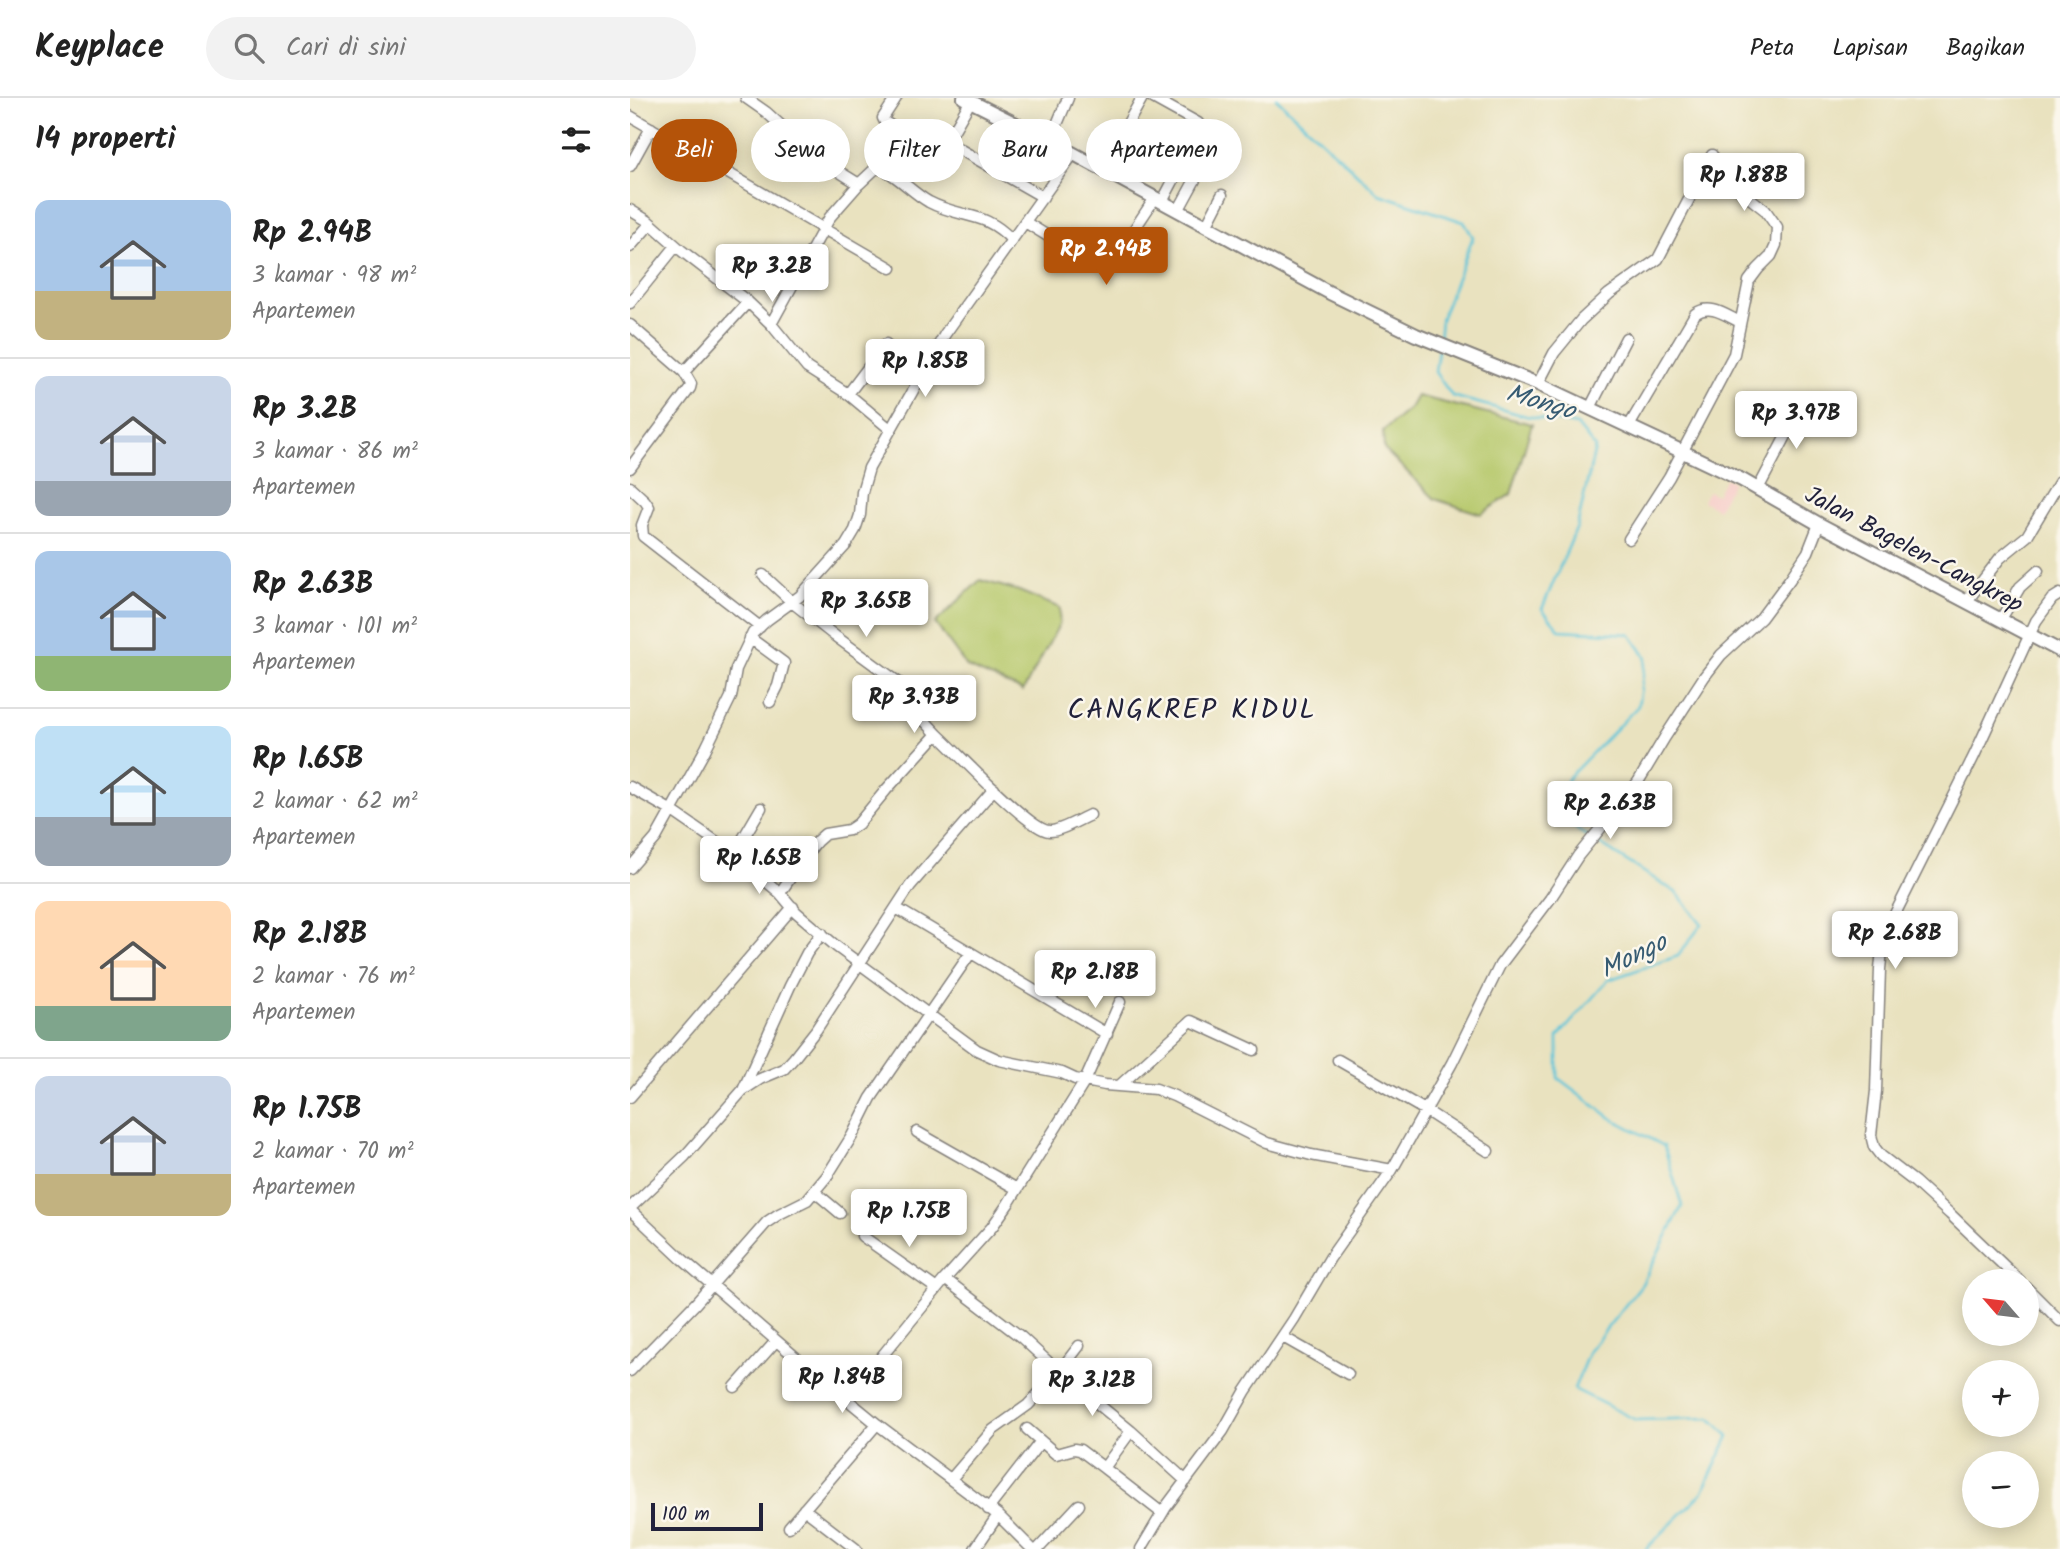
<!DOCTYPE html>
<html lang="id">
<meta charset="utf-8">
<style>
body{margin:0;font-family:Kalam,sans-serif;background:#f2f2f2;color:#222;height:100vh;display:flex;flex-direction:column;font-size:26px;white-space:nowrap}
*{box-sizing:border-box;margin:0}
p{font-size:23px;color:#767676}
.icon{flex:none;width:38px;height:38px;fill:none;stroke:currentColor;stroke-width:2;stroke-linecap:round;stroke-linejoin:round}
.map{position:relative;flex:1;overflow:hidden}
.panel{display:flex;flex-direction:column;background:#fff;width:630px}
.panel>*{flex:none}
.banner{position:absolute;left:21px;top:21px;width:665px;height:63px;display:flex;gap:14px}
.needle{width:46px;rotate:298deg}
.fabs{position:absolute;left:1332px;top:1171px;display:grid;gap:14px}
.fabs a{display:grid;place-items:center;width:77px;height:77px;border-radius:50%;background:#fff;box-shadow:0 4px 18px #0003;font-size:35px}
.scale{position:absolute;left:21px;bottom:18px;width:112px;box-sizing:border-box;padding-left:7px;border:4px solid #22223b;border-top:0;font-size:19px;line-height:24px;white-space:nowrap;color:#22223b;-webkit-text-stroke:5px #fbf7ec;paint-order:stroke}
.price{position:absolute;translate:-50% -60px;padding:0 16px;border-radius:7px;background:#fff;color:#222;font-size:23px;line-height:46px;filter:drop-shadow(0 2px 4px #0008)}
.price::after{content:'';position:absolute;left:50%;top:42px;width:21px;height:16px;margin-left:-10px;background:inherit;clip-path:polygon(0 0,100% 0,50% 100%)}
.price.active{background:#b45309;color:#fff}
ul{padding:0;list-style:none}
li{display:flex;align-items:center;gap:21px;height:175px;padding:0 35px}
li+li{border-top:2px solid #e0e0e0}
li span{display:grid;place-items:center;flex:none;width:196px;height:140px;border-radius:14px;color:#555}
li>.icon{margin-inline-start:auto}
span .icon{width:84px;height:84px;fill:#fffc;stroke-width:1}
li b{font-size:30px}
h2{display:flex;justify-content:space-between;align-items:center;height:84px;padding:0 35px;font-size:30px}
.tag{padding:0 24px;border-radius:32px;background:#fff;box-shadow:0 4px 18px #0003;font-size:24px;line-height:63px}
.tag.active{background:#b45309;color:#fff}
header{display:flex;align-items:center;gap:42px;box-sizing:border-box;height:98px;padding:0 35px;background:#fff;border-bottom:2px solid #e0e0e0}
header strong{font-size:33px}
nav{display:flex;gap:38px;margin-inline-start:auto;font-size:24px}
.search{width:490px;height:63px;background:#f2f2f2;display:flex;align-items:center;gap:18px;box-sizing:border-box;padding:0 24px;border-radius:38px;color:#767676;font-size:26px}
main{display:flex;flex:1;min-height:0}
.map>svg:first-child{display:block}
</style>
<header>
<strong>Keyplace</strong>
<div class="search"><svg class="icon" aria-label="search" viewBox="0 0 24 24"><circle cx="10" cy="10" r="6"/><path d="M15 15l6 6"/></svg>Cari di sini</div>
<nav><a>Peta</a><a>Lapisan</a><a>Bagikan</a></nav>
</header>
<main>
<section class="panel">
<h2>14 properti<svg class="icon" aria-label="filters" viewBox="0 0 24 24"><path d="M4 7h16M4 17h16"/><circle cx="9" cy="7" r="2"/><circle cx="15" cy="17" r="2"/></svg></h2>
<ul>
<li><span style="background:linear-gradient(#a9c7e8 65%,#c2b280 0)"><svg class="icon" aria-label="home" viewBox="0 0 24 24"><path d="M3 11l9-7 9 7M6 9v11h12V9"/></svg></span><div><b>Rp 2.94B</b><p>3 kamar · 98 m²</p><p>Apartemen</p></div></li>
<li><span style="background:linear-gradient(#c9d6e8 75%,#9aa5b1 0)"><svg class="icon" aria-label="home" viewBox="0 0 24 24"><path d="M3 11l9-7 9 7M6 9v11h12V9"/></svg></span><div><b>Rp 3.2B</b><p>3 kamar · 86 m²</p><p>Apartemen</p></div></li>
<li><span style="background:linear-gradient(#a9c7e8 75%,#8fb573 0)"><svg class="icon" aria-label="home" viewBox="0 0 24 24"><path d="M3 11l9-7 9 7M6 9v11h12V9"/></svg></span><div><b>Rp 2.63B</b><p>3 kamar · 101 m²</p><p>Apartemen</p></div></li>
<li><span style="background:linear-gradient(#bfe0f5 65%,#9aa5b1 0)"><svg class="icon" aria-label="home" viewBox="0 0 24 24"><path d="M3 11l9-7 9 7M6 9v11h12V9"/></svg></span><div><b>Rp 1.65B</b><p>2 kamar · 62 m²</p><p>Apartemen</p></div></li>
<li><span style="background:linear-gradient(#ffd9b3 75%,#7fa58c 0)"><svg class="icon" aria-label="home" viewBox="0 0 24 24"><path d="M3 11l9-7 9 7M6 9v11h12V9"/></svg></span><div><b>Rp 2.18B</b><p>2 kamar · 76 m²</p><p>Apartemen</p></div></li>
<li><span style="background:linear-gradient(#c9d6e8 70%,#c2b280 0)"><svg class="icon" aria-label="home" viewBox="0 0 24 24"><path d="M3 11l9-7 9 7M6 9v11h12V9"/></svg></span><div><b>Rp 1.75B</b><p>2 kamar · 70 m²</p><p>Apartemen</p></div></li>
</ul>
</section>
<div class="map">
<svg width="1430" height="1451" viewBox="0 0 1430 1451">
<rect width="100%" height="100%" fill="#fbf7ec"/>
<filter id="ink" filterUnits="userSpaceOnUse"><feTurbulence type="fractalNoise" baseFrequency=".0143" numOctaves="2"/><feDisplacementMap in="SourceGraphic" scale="14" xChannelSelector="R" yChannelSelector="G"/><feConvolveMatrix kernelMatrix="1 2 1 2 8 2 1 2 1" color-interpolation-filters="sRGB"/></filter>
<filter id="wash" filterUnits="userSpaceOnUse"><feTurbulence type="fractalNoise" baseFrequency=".00686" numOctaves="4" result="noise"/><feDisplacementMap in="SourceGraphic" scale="28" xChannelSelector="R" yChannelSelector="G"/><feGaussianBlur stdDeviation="1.57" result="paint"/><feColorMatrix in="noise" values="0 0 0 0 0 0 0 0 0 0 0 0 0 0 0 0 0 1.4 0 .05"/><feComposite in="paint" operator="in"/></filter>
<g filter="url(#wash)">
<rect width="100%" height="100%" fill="#e9e2bf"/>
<!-- built -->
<path fill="#f7d0cb" d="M1095 380 1103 384 1088 411 1073 403 1078 393 1086 397Z"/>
<!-- green -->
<path fill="#b6c86b" stroke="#6c7553" stroke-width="2" d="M787 298 902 326 881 396 851 416 805 401 754 351 753 333 780 310Z
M350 482 389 493 430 510 429 527 393 593 337 569 305 525Z"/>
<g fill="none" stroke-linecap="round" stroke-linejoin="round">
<!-- stream -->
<path stroke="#5cc4d9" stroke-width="2.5" d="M646 0 749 96 834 124 843 139 811 221 809 242
M808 252 805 274 822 298 896 318 947 327 965 350 947 429 912 511 930 532 1000 536 1016 559 1008 608 939 679 924 710 949 733 960 740
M965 743 1047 795 1072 826 1048 858 978 882 928 939V980L981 1020 1034 1048 1052 1108 1012 1186 959 1253 944 1291 1006 1322 1080 1320 1099 1338 1072 1395 1016 1451"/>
</g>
</g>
<g filter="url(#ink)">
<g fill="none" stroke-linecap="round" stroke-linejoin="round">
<!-- minor casing -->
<g stroke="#86827d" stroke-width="13">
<path id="minor" d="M116 0 136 14 187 60 229 86
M523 0 568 25 571 30 532 104
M0 18 261 170
M570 33 598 49
M276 38 296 37 317 44 413 99
M420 43 438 0
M317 44 340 4
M0 68 21 30
M255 72C271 81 283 95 299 104 331 121 354 112 382 142
M472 72 512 0
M0 112 18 123 52 153 118 204 141 226 177 270 218 296 260 331
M548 113 566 80
M395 124 476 174 525 100
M576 128 592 97
M0 149 20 126
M0 205 46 148
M141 226 200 119 229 86 246 70 255 72 276 38 255 24 253 20 266 0
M0 227 54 274 118 204
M908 286 924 255 951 222 979 196 1028 161 1082 57
M218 296 256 246
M960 310 996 240
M999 328 1065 216C1080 205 1095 217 1110 224
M0 370 60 290 61 286 54 274
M0 389 15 403 19 409 12 427 13 438 130 529
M1128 391 1176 300
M999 441 1039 379 1104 256 1119 183 1128 171 1141 158 1146 147 1147 129 1135 112 1093 79 1076 69
M133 477 163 505 205 538 272 587 279 606 307 636
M1337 503 1370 460 1397 438 1430 383
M1371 521 1390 489 1408 473
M120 540 154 565 148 588 140 604
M0 689 42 713 100 753 150 795 166 814 207 849 347 952 369 962 432 975 445 981 475 987 526 991 544 998 637 1045 681 1057 762 1072
M104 756 131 710
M0 770 26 740 75 652 101 599 106 571 123 535 137 522 170 498 216 447 225 432 230 417 232 394 239 370 315 236 443 56
M150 795 175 758 187 743 195 736 219 732 228 726 256 692 307 636C326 653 399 732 419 733 429 734 450 721 460 717
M266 810 477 936
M708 962 795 1012 858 1053
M489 988 561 923 624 952
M113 992 130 981 154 971 164 960 186 932 280 788 364 691
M0 999 163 809
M287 1034 387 1091
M185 1094 210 1115
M0 1110 55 1058 113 992 160 888 177 855 192 835
M0 1112 52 1161 163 1257 247 1326 368 1417 402 1451
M232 1138 307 1191
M315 1181 391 1239 429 1274 398 1307 363 1332 321 1381
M1390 1183 1320 1116 1285 1084 1251 1058 1244 1049 1241 1037 1246 993 1250 871 1253 843 1258 830 1344 658 1406 523 1422 501 1430 496
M1396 1189 1430 1223
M653 1239 718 1276
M449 1248 429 1274 501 1333 556 1383
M0 1273 66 1205 137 1124 149 1116 177 1102 197 1078 222 1038 241 1000 340 856
M105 1289 146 1243
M217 1301 315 1181 362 1129 378 1106 455 983 490 904
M397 1331 426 1356 444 1351 450 1352 474 1370
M501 1333 474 1370 532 1415
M174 1411 226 1451
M358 1411 411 1343
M159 1429 247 1326
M345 1451 368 1417
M408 1451 449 1407
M511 1451 536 1409 593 1333 615 1294 664 1221 700 1160 762 1072 822 965 870 867 920 801 948 758 1008 684 1035 639 1074 579 1091 557 1131 520 1160 481 1178 454 1189 426"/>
</g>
<!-- major casing -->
<g stroke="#86827d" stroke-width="16">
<path id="major" d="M334 0 420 43 700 195 786 237 908 286 1053 354 1112 382 1189 426 1430 553"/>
</g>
<!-- minor -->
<use href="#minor" stroke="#fff" stroke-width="10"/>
<!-- major -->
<use href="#major" stroke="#fff" stroke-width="12"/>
</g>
</g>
<g text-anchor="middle" stroke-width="5" stroke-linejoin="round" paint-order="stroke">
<!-- street labels -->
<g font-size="24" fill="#22223b" stroke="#fbf7ec">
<text transform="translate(1284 451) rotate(28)" y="8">Jalan Bagelen-Cangkrep</text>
</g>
<!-- water labels -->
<g font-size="26" font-style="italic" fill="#365b72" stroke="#fbf7ec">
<text transform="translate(911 303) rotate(16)" y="9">Mongo</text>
<text transform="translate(1003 857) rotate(-26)" y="9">Mongo</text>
</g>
<!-- quarter labels -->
<g font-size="28" letter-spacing="2" fill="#22223b" stroke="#fbf7ec">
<text x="562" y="620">CANGKREP KIDUL</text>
</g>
</g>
</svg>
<div class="fabs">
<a><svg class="needle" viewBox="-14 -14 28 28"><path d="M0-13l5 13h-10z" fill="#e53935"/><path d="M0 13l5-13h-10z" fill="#767676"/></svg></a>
<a>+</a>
<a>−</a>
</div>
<div class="scale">100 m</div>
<b class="price" style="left:1114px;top:115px">Rp 1.88B</b>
<b class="price active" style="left:476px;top:189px">Rp 2.94B</b>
<b class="price" style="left:142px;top:206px">Rp 3.2B</b>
<b class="price" style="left:295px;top:301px">Rp 1.85B</b>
<b class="price" style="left:1166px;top:353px">Rp 3.97B</b>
<b class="price" style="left:236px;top:541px">Rp 3.65B</b>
<b class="price" style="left:284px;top:637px">Rp 3.93B</b>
<b class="price" style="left:980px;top:743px">Rp 2.63B</b>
<b class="price" style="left:129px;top:798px">Rp 1.65B</b>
<b class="price" style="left:1265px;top:873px">Rp 2.68B</b>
<b class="price" style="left:465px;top:912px">Rp 2.18B</b>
<b class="price" style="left:279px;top:1151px">Rp 1.75B</b>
<b class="price" style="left:212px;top:1317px">Rp 1.84B</b>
<b class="price" style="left:462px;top:1320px">Rp 3.12B</b>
<div class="banner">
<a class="tag active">Beli</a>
<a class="tag">Sewa</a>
<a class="tag">Filter</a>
<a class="tag">Baru</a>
<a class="tag">Apartemen</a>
</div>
</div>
</main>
